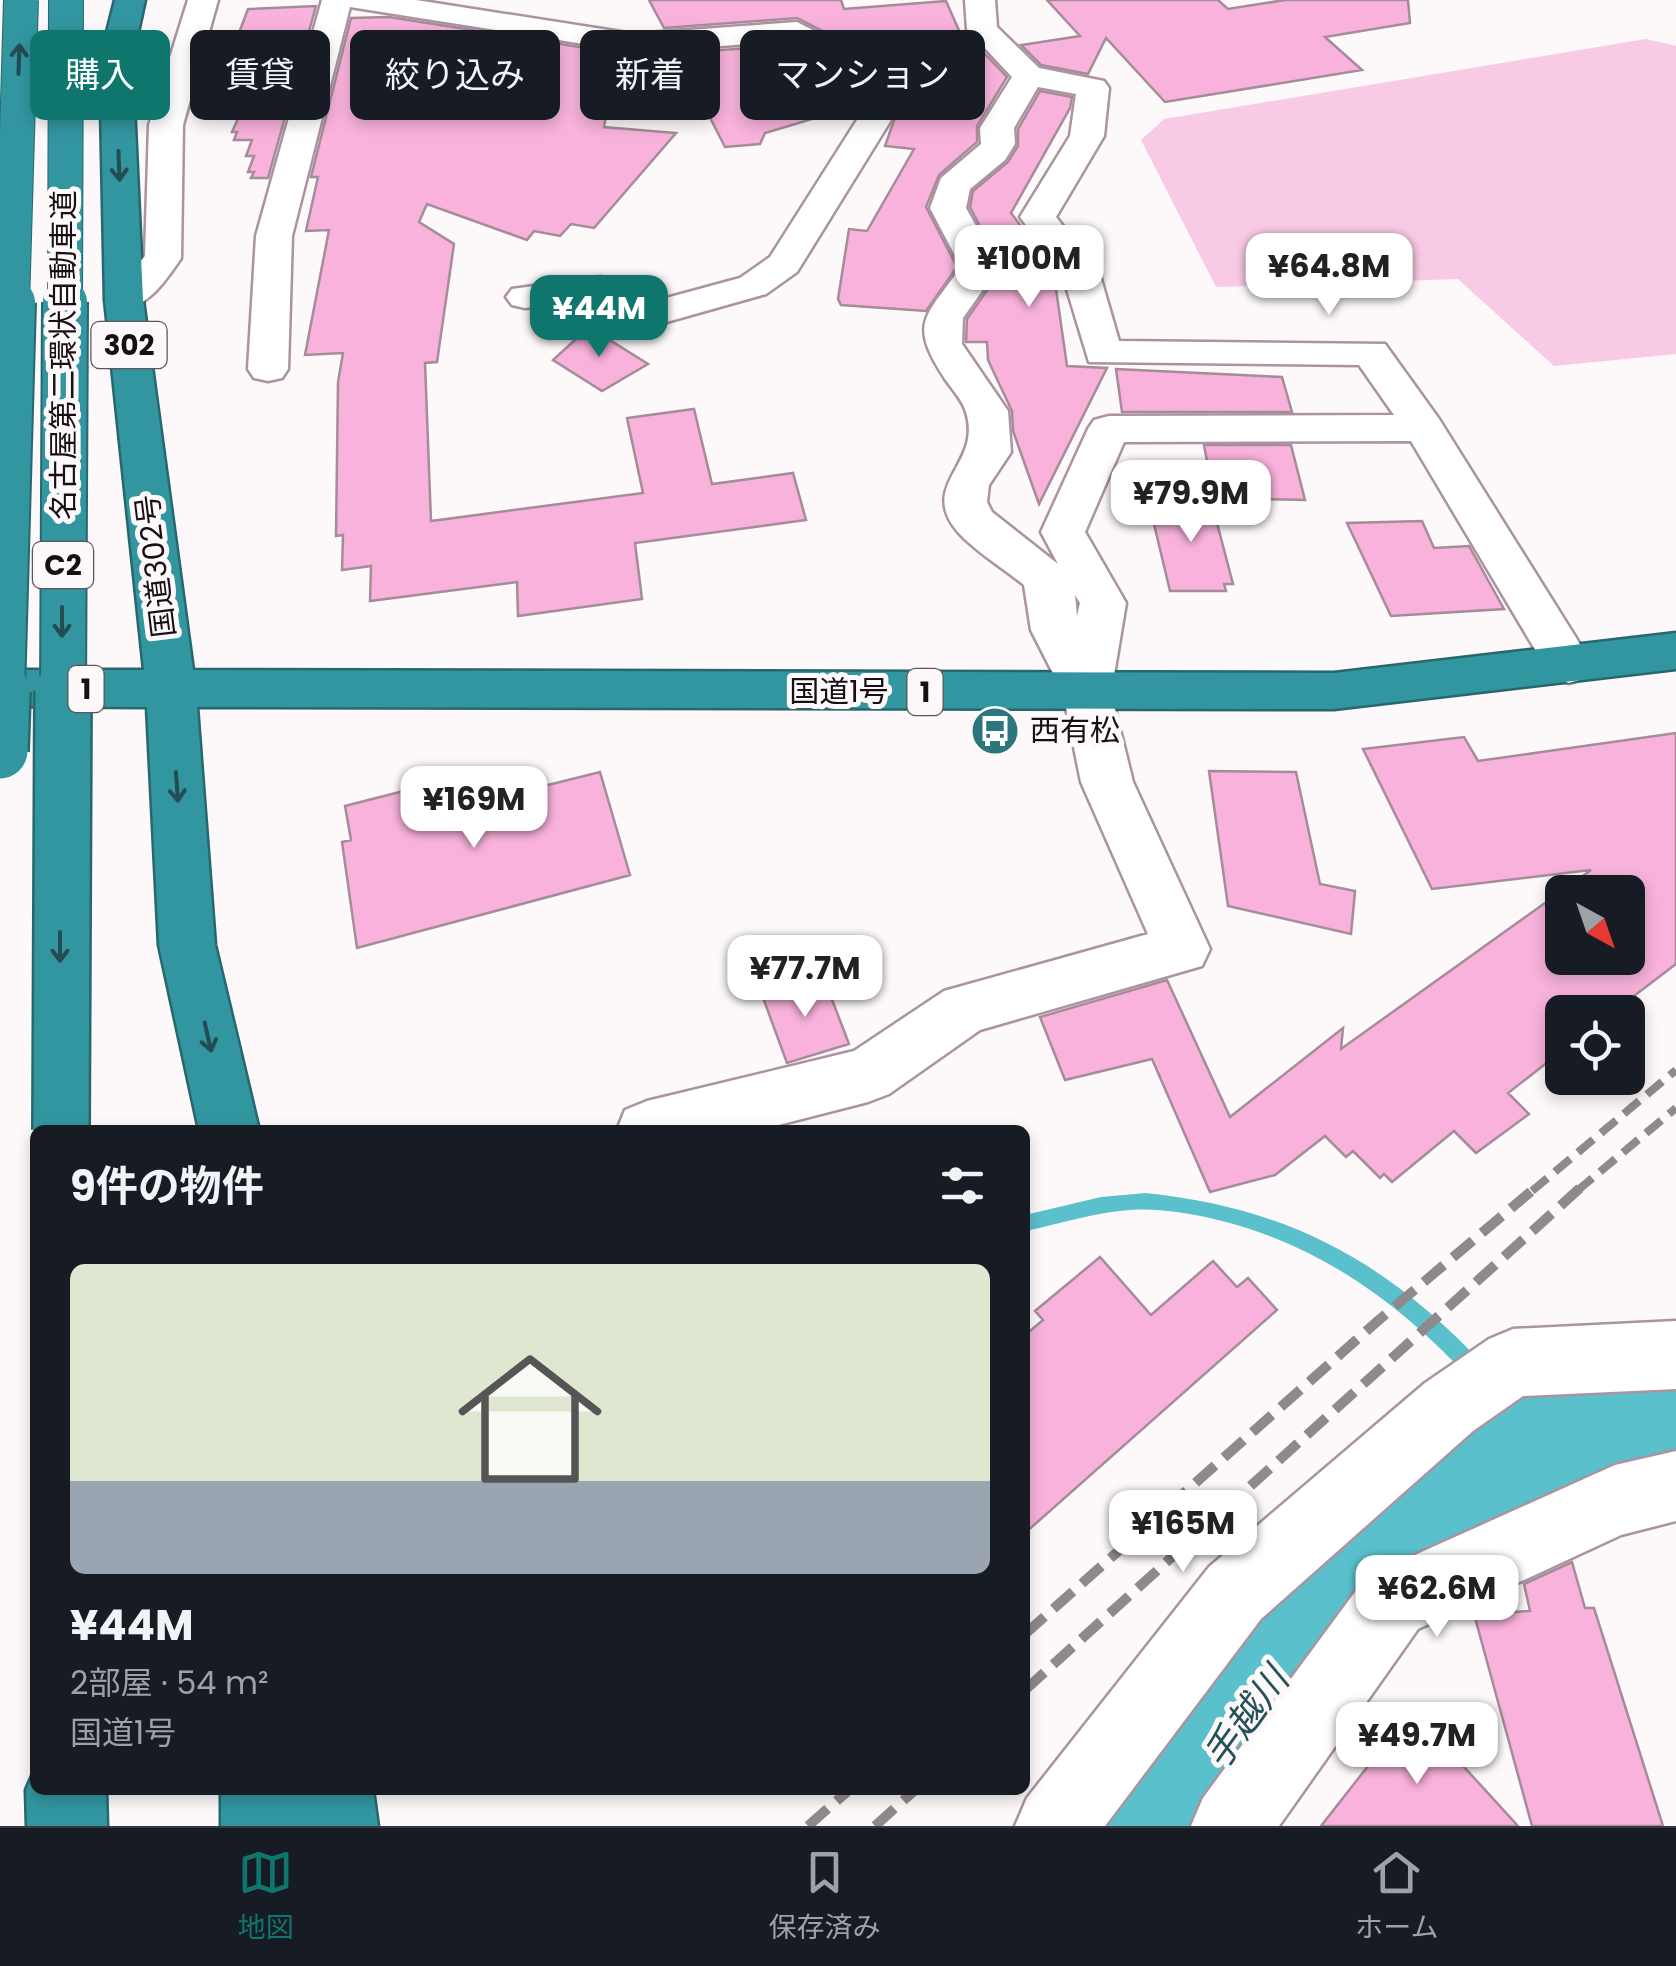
<!DOCTYPE html>
<html lang="ja">
<meta charset="utf-8">
<style>
body{margin:0;font-family:Poppins,"Noto Sans JP",sans-serif;background:#242831;color:#f1f3f6;height:100vh;display:flex;flex-direction:column;font-size:38px;white-space:nowrap}
*{box-sizing:border-box;margin:0}
p{font-size:32px;color:#9ea1a6}
.icon{flex:none;width:55px;height:55px;fill:none;stroke:currentColor;stroke-width:2;stroke-linecap:round;stroke-linejoin:round}
.map{position:relative;flex:1;overflow:hidden}
.details{position:absolute;left:30px;top:1125px;width:1000px;height:670px;display:flex;flex-direction:column;background:#171b24;border-radius:15px;box-shadow:0 5px 15px #0003}
.details>*{flex:none}
.hud{position:absolute;left:30px;top:30px;width:1000px;height:90px;display:flex;gap:20px}
.needle{width:65px;rotate:140deg}
.controls{position:absolute;left:1545px;top:875px;display:grid;gap:20px}
.controls a{display:grid;place-items:center;width:100px;height:100px;border-radius:15px;background:#171b24;box-shadow:0 5px 15px #0003;font-size:50px}
.price{position:absolute;translate:-50% -85px;padding:0 22px;border-radius:20px;background:#fff;color:#222;font-size:32px;line-height:65px;filter:drop-shadow(0 2px 5px #0008)}
.price::after{content:'';position:absolute;left:50%;top:60px;width:30px;height:22px;margin-left:-15px;background:inherit;clip-path:polygon(0 0,100% 0,50% 100%)}
.price.selected{background:#0f766e;color:#fff}
ul{padding:0;list-style:none}
li{display:grid;align-content:center;gap:20px;height:530px;padding:0 40px}
li+li{border-top:2px solid #363941}
li span{display:grid;place-items:center;height:310px;border-radius:15px;color:#555}
li>.icon{margin-inline-start:auto}
span .icon{width:180px;height:180px;fill:#fffc;stroke-width:1}
li b{font-size:42px}
h2{display:flex;justify-content:space-between;align-items:center;height:120px;padding:0 40px;font-size:42px}
.tag{padding:0 35px;border-radius:15px;background:#171b24;box-shadow:0 5px 15px #0003;font-size:35px;line-height:90px}
.tag.selected{background:#0f766e;color:#fff}
.dock{display:flex;justify-content:space-around;align-items:center;height:140px;border-top:2px solid #363941;background:#171b24;font-size:28px;color:#9ea1a6}
.dock a{display:grid;justify-items:center;gap:5px}
.dock .selected{color:#0f766e}
.map>svg:first-child{display:block}
</style>
<div class="map">
<svg width="1676" height="1826" viewBox="0 0 1676 1826">
<rect width="100%" height="100%" fill="#fdf8fa"/>
<!-- green -->
<path fill="#f9cae4" d="M1646 39 1676 46V354L1554 366 1458 279 1216 287 1141 140 1164 119Z"/>
<g fill="none" stroke-linecap="round" stroke-linejoin="round">
<!-- stream -->
<path fill="#5ac1cc" fill-rule="evenodd" d="M1146 1193C1289 1208 1386 1261 1484 1365L1486 1372 1484 1379 1477 1381 1470 1379C1399 1302 1317 1243 1214 1219 1187 1213 1158 1208 1130 1210 1095 1212 1060 1224 1025 1231V1215L1101 1197Z
M1495 1385 1502 1387 1538 1430 1540 1437 1538 1444 1531 1446 1524 1444 1488 1401 1486 1394 1488 1387Z"/>
<!-- river -->
<path fill="#5ac1cc" fill-rule="evenodd" d="M1627 1351H1676V1467H1627L1563 1486 1377 1640 1249 1826H1102L1121 1778 1289 1552 1490 1396 1531 1379Z"/>
</g>
<!-- building -->
<path fill="#f8b2db" stroke="#a48c99" stroke-width="2.5" fill-rule="evenodd" d="M649 0H841L844 9 946 1 969 53 982 51 1007 77 977 126V142L939 175 926 207 957 267 926 311 841 305 838 299 849 229 867 231 914 149 885 146 902 98 891 66 797 18 664 28Z
M1047 0H1218L1228 9 1285 0H1408L1410 23 1325 37 1362 70 1165 102 1106 38 1088 74 1041 65 1021 45 1080 36Z
M316 6 268 178H251L254 172H248L254 156H246L252 140H234L237 132H232L254 82 219 86 248 9Z
M389 17 617 53 604 127 676 133 594 228 571 224 560 236 534 231 527 240 427 204 419 222 454 244 437 362 425 363 431 521 643 493 627 418 694 409 712 484 793 473 806 520 635 543 642 599 518 616 517 582 370 601 371 566 342 570 343 535 336 536 338 382 343 353 305 355 329 230 306 231 318 177H311L351 18Z
M791 45 860 83 862 97 855 115 832 113 765 133 760 144 725 147 677 53Z
M1040 91 1072 97 1070 108 1011 213 1053 268 1067 366 1107 368 1039 504 1013 431 1012 411 988 360 987 342H966L967 319 1002 269 970 207 973 191 1008 162 1018 146V129Z
M589 327 648 364 602 391 553 360Z
M1116 369 1282 377 1292 412H1122Z
M1204 445H1291L1305 500 1214 498Z
M1148 499 1211 500 1233 584H1224L1226 591H1170Z
M1422 521 1434 548 1469 546 1504 609 1391 616 1347 523Z
M1676 733V964L1613 1012H1562V1051L1508 1093 1529 1114 1476 1153 1454 1131 1392 1182 1384 1174 1380 1178 1353 1151 1346 1157 1325 1136 1275 1175 1210 1192 1152 1059 1065 1080 1040 1017 1167 980 1230 1117 1343 1028 1341 1049 1591 870 1432 889 1363 749 1464 737 1478 761ZM1562 892H1628V958H1562Z
M519 771 524 791 600 772 630 875 357 948 342 842 351 840 345 806 470 774 472 783Z
M1209 771 1296 772 1320 884 1355 891 1351 934 1228 906Z
M823 976 849 1044 787 1063 762 995Z
M1100 1257 1151 1315 1213 1261 1237 1287 1248 1278 1277 1310 1025 1533V1335L1043 1320 1035 1311Z
M1572 1562 1585 1608H1594L1663 1826H1532L1474 1614 1530 1611 1524 1584Z
M1412 1710 1518 1826H1321Z"/>
<g fill="none" stroke-linecap="round" stroke-linejoin="round">
<!-- minor casing -->
<g stroke="#ab93a0" stroke-width="5">
<path id="minor" d="M188 0H218L183 125 181 258C165 282 142 316 111 308L105 300 145 256 149 125Z
M322 0H416L634 34 797 22 889 69 898 97 891 120 797 272 766 294 656 325 596 300 525 308 512 305 506 297 512 289 601 277 659 300 740 278 770 257 857 120 866 97 863 81 792 41 634 52 350 7 292 236 288 369 282 378 268 381 254 378 248 369 256 236Z
M965 0H995L997 27 1039 68 1104 81 1109 88 1104 136 1056 217 1099 272 1119 341 1385 344 1439 419 1593 665 1586 678 1569 683 1552 678 1411 441 1124 442 1085 532 1126 603 1111 693 1133 782 1210 949 1202 966 980 1030 889 1094 868 1102 759 1130H617L625 1110 647 1101 854 1051 944 991 1148 934 1081 782 1063 693 1031 630 1024 585C1003 568 976 552 958 532 917 484 983 465 966 412 963 401 952 389 945 379 908 322 925 318 961 267L930 208 941 178 981 144 980 128 1012 77 967 29ZM1038 87 1076 94 1070 136 1020 217 1062 273 1089 362 1359 365 1394 415 1109 416 1094 420 1088 429 1041 532 1058 564 992 512 987 502 989 485 1011 452 1008 411 962 344 963 318 999 267 966 208 970 189 1005 160 1015 144 1014 128ZM1075 595 1080 603 1077 616Z
M1676 1321V1389L1523 1396 1473 1431 1261 1619 1105 1826H1015L1027 1798 1209 1567 1425 1383 1489 1339 1513 1329Z
M1676 1451V1521L1621 1535 1418 1629 1279 1826H1191L1203 1798 1366 1577 1615 1465Z"/>
</g>
<!-- highway casing -->
<g stroke="#29676f" stroke-width="5">
<path id="highway" d="M115 0H145L132 60 143 300 193 670 1334 673 1676 633V669L1334 709 197 707 215 945 259 1130H199L159 945 147 707 0 706V670H144L105 300 100 60Z
M35 1769V1790H106L107 1826H27L26 1790Z
M221 1790H373L378 1826H221Z"/>
</g>
<!-- minor -->
<use href="#minor" fill="#fff" fill-rule="evenodd"/>
<!-- highway -->
<use href="#highway" fill="#3296a0" fill-rule="evenodd"/>
<!-- rail-far1 -->
<path stroke="#8f888c" stroke-width="8" stroke-dasharray="20 10" stroke-linecap="butt" d="M1532 1191 1676 1070
M1577 1191 1676 1108"/>
<!-- rail -->
<path stroke="#8f888c" stroke-width="10" stroke-dasharray="26 12" stroke-linecap="butt" d="M1025 1634 1380 1319 1535 1188
M1025 1690 1580 1188
M808 1826 849 1790
M875 1826 915 1790"/>
<!-- highway-bridge-far2 casing -->
<g stroke="#29676f" stroke-width="36" stroke-linecap="butt">
<path id="highway-bridge-far2" d="M12 305 21 0
M65 305 66 0"/>
</g>
<!-- highway-bridge-far1 casing -->
<g stroke="#29676f" stroke-width="48" stroke-linecap="butt">
<path id="highway-bridge-far1" d="M2 693 13 302
M63 693 65 302"/>
</g>
<!-- highway-bridge casing -->
<g stroke="#29676f" stroke-width="60" stroke-linecap="butt">
<path id="highway-bridge" d="M0 751 2 691
M61 1130 63 691"/>
</g>
<!-- highway-bridge-far2 -->
<use href="#highway-bridge-far2" stroke="#3296a0" stroke-width="34"/>
<!-- highway-bridge-far1 -->
<use href="#highway-bridge-far1" stroke="#3296a0" stroke-width="44"/>
<!-- highway-bridge -->
<use href="#highway-bridge" stroke="#3296a0" stroke-width="55"/>
</g>
<!-- one-way arrows -->
<defs><path id="oneway-shaft" d="M-6 0H5M1.5-3L5.5 0L1.5 3" fill="none" stroke-width="1.6" stroke-linecap="round" stroke-linejoin="round" transform="scale(2.5)"/></defs>
<g stroke="#244c53">
<use href="#oneway-shaft" transform="translate(19 59) rotate(-88)"/>
<use href="#oneway-shaft" transform="translate(119 166) rotate(88)"/>
<use href="#oneway-shaft" transform="translate(62 622) rotate(90)"/>
<use href="#oneway-shaft" transform="translate(177 787) rotate(86)"/>
<use href="#oneway-shaft" transform="translate(60 947) rotate(90)"/>
<use href="#oneway-shaft" transform="translate(208 1037) rotate(77)"/>
</g>
<!-- icons -->
<defs>
<g id="bus-disc" transform="scale(2.5)"><circle r="9.5" fill="#2d767e" stroke="#fdf8fa"/><path d="M-5-6H5V4H4V6H2V4H-2V6H-4V4H-5ZM-3.5-4V0h7V-4ZM-3.5 1.2v1.5H-2V1.2ZM2 1.2v1.5H3.5V1.2Z" fill="#fff"/></g>
</defs>
<g fill-rule="evenodd">
<use href="#bus-disc" x="995" y="731"/>
</g>
<g text-anchor="middle" stroke-width="10" stroke-linejoin="round" paint-order="stroke">
<!-- shield labels -->
<g fill="#fdf8fa" stroke="#5d5559" stroke-width="2.5">
<rect x="91.5" y="322" width="75" height="46" rx="8"/>
<rect x="33" y="542" width="60" height="46" rx="8"/>
<rect x="68.5" y="666" width="35" height="46" rx="8"/>
<rect x="907.5" y="669" width="35" height="46" rx="8"/>
</g>
<g font-size="28" font-weight="bold" fill="#180f14">
<text x="129" y="355">302</text>
<text x="63" y="575">C2</text>
<text x="86" y="699">1</text>
<text x="925" y="702">1</text>
</g>
<!-- street labels -->
<g font-size="30" fill="#180f14" stroke="#fdf8fa">
<text transform="translate(64 355) rotate(-90)" y="10">名古屋第二環状自動車道</text>
<text transform="translate(156 566) rotate(-97)" y="10">国道302号</text>
<text x="839" y="702">国道1号</text>
</g>
<!-- poi labels -->
<g font-size="30" fill="#180f14" stroke="#fdf8fa" text-anchor="start">
<text x="1030" y="741">西有松</text>
</g>
<!-- near-water labels -->
<g font-size="38" font-style="italic" fill="#245256" stroke="#fdf8fa">
<text transform="translate(1246 1718) rotate(-54)" y="13">手越川</text>
</g>
</g>
</svg>
<div class="controls">
<a><svg class="needle" viewBox="-14 -14 28 28"><path d="M0-13l5 13h-10z" fill="#e53935"/><path d="M0 13l5-13h-10z" fill="#9ea1a6"/></svg></a>
<a><svg class="icon" aria-label="locate" viewBox="0 0 24 24"><circle cx="12" cy="12" r="6"/><path d="M12 2v4M12 18v4M2 12h4M18 12h4"/></svg></a>
</div>
<b class="price" style="left:1029px;top:310px">¥100M</b>
<b class="price" style="left:1329px;top:318px">¥64.8M</b>
<b class="price selected" style="left:599px;top:360px">¥44M</b>
<b class="price" style="left:1191px;top:545px">¥79.9M</b>
<b class="price" style="left:474px;top:851px">¥169M</b>
<b class="price" style="left:805px;top:1020px">¥77.7M</b>
<b class="price" style="left:1183px;top:1575px">¥165M</b>
<b class="price" style="left:1437px;top:1640px">¥62.6M</b>
<b class="price" style="left:1417px;top:1787px">¥49.7M</b>
<div class="hud">
<a class="tag selected">購入</a>
<a class="tag">賃貸</a>
<a class="tag">絞り込み</a>
<a class="tag">新着</a>
<a class="tag">マンション</a>
</div>
<section class="details">
<h2>9件の物件<svg class="icon" aria-label="filters" viewBox="0 0 24 24"><path d="M4 7h16M4 17h16"/><circle cx="9" cy="7" r="2"/><circle cx="15" cy="17" r="2"/></svg></h2>
<ul>
<li><span style="background:linear-gradient(#dfe7d0 70%,#9aa5b1 0)"><svg class="icon" aria-label="home" viewBox="0 0 24 24"><path d="M3 11l9-7 9 7M6 9v11h12V9"/></svg></span><div><b>¥44M</b><p>2部屋 · 54 m²</p><p>国道1号</p></div></li>
</ul>
</section>
</div>
<nav class="dock">
<a class="selected"><svg class="icon" aria-label="map" viewBox="0 0 24 24"><path d="M3 6l6-2 6 2 6-2v14l-6 2-6-2-6 2zM9 4v14M15 6v14"/></svg>地図</a>
<a><svg class="icon" aria-label="saved" viewBox="0 0 24 24"><path d="M7 4h10v16l-5-4-5 4z"/></svg>保存済み</a>
<a><svg class="icon" aria-label="home" viewBox="0 0 24 24"><path d="M3 11l9-7 9 7M6 9v11h12V9"/></svg>ホーム</a>
</nav>
